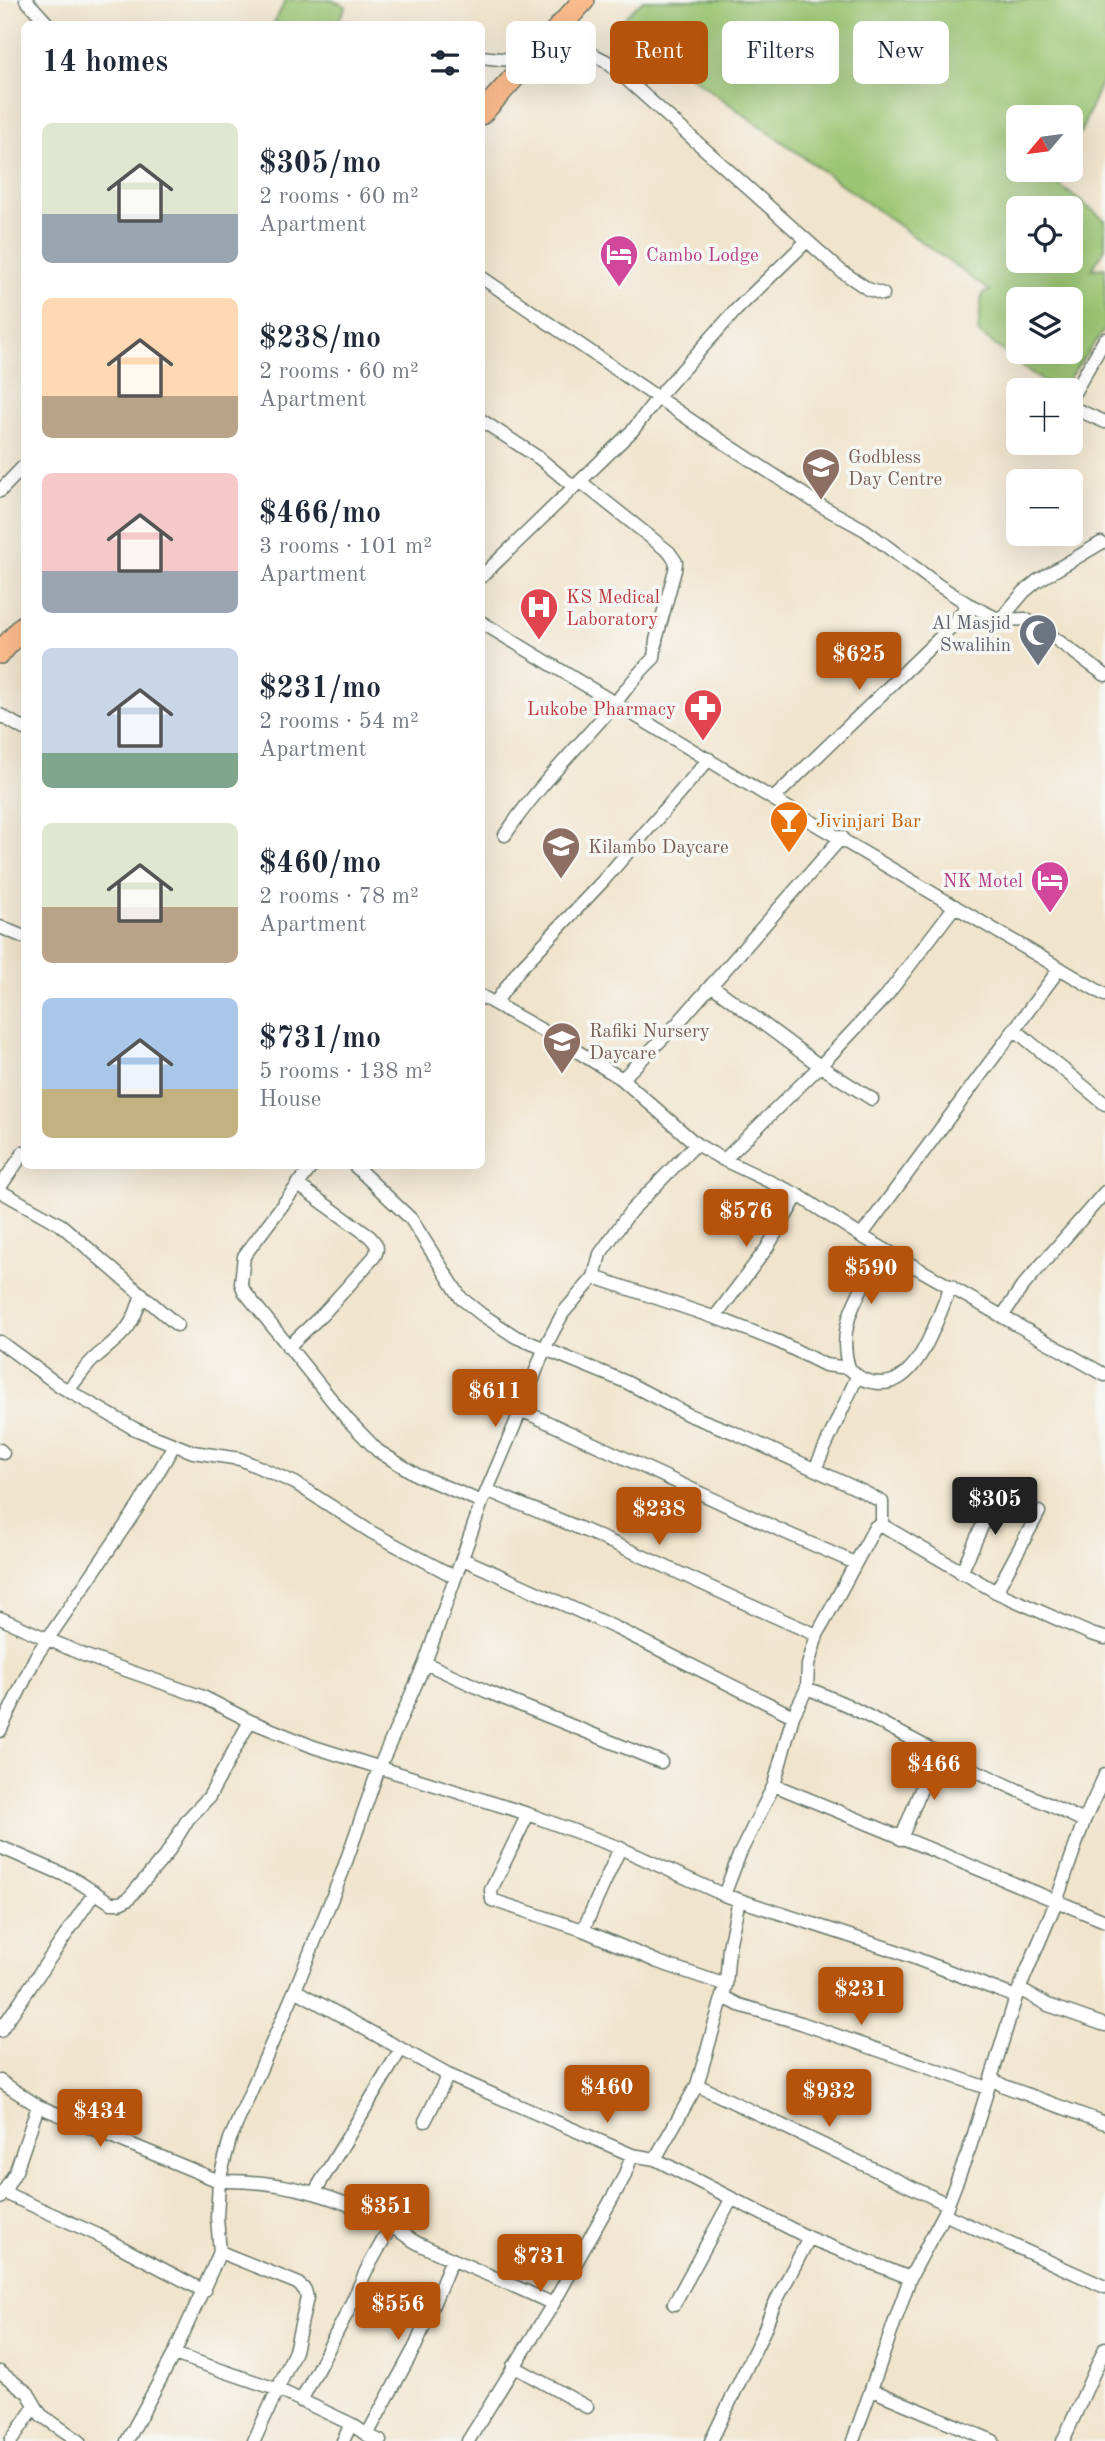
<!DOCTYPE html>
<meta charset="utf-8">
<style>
body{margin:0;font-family:"Old Standard TT",serif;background:#f6f6f7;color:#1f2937;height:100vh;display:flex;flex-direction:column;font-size:26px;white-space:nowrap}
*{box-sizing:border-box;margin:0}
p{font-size:23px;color:#747a83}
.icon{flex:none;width:38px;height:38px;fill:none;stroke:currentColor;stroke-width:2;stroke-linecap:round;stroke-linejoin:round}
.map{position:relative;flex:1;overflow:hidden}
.details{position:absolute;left:21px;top:21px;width:464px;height:1148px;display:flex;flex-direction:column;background:#fff;border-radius:10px;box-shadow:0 7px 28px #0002}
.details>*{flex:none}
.top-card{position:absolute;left:506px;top:21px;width:494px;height:63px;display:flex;gap:14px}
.needle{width:46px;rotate:241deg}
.tools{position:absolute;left:1006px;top:105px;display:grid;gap:14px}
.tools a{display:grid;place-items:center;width:77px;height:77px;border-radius:10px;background:#fff;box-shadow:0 7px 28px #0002;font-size:35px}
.price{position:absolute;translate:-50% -60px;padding:0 16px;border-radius:7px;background:#b45309;color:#fff;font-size:23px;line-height:46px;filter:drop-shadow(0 2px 4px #0008)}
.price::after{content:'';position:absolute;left:50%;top:42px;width:21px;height:16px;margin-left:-10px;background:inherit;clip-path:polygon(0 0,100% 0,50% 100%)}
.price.active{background:#222;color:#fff}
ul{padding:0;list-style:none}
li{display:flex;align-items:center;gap:21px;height:175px;padding:0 21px}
li span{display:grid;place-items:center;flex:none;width:196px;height:140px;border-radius:10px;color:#555}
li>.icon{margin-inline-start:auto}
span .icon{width:84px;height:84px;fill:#fffc;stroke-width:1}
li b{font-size:30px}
h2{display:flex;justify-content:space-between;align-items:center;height:84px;padding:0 21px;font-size:30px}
.pill{padding:0 24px;border-radius:10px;background:#fff;box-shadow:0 7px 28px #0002;font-size:24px;line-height:63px}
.pill.active{background:#b45309;color:#fff}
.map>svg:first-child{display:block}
</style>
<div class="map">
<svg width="1105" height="2441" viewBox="0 0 1105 2441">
<rect width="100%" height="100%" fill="#f6f6f2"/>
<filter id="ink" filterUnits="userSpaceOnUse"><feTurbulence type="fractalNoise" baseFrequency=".0143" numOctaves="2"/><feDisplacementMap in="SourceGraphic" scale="14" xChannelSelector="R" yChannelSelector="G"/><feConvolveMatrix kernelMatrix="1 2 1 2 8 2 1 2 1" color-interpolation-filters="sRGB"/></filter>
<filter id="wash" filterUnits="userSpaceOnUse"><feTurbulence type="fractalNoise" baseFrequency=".00686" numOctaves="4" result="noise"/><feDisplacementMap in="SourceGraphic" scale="28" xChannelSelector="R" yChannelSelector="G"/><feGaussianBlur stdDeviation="1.57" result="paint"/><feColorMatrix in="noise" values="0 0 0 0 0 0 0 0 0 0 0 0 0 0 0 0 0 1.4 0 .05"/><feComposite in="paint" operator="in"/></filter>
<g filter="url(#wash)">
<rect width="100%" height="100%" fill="#f1e4cc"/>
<!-- green -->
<path fill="#9bc673" stroke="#5d8254" stroke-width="2" fill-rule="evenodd" d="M286 0H332L346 6 337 24H273Z
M643 0H1105V74L1071 155V117H1018V170H1065L1059 185 1105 220V249L1092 269 1105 268V329L1060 390H1054L978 332 982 294 990 291 618 24ZM1018 208H1071V261H1018ZM1018 299H1071V352H1018Z"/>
</g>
<g filter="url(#ink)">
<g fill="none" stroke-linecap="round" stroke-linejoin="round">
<!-- street casing -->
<g stroke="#687769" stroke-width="15">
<path id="street" d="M26 0 48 24
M543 46 572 65 594 55 606 61 841 271 868 289 883 294
M481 57 529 62
M481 277 708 432 823 507 865 530 938 585 968 604 1000 620 1025 619 1042 629 1105 675
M1071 398 1105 339
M1071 407 1105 422
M481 420 539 458 574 487
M0 491 24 466
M481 577 633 430 658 397 736 310 807 241
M1000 620 1024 592 1037 581 1101 543
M481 622 773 799 1105 995
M0 715 24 729
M773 799 950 628 968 604
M505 835C534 791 571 754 605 715 622 696 635 675 654 658L656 640 675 570 676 562 669 552 581 482
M0 927 24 937
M711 985 820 1066 872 1099
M481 996 554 1037 622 1079 696 1144 724 1160 798 1195 861 1236 1105 1375
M495 1003 518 971 602 882 709 759
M1014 1029 1105 1104
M622 1079 677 1024 842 837
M724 1160 820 1066 887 995 955 906
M312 1166 244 1256 241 1283 244 1291 347 1419 378 1451 417 1475 482 1502
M355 1166 411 1219 461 1298 481 1314 516 1337 626 1382 689 1415 735 1433 864 1492 882 1502V1525
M0 1187 24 1152
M0 1191 61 1225 177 1325
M861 1236 1060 968
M594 1277 728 1322 779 1342 825 1365 849 1368C858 1378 867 1383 882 1383 920 1383 938 1315 951 1286
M1003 1315 1022 1287 1105 1192
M715 1317 767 1248 798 1195
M0 1342 60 1386 135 1429 193 1452 240 1459 295 1483 371 1532 455 1577
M288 1347 323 1314 374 1257C380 1247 376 1243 369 1236L297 1184
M849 1368C834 1321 865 1288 882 1248
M68 1390C78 1379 86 1365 97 1356 124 1333 132 1330 142 1294
M521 1410 784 1532 855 1563
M0 1450 3 1453
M815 1469 857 1377
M487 1490C520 1505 554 1517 586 1531 664 1565 740 1602 817 1635
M463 1559 616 1628 793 1716
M961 1573 999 1488
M996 1592 1039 1512
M0 1618 86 1656 203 1697 250 1721 314 1747 528 1814 620 1848 724 1895 896 1951 1016 1997
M425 1663 488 1692 661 1762
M807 1688 847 1705 936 1752 1084 1821
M0 1731 36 1656 138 1507 174 1445
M774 1785 1105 1921
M528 1814 491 1890 492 1900 583 1930 658 1962 726 1985
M901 1839 936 1752
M0 1847 74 1879 111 1903H120L128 1899 166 1855 188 1819 209 1797 250 1721
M724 1895 740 1853 774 1785 793 1716 807 1688 808 1665 817 1635 875 1527 882 1525 996 1592 1091 1634 1105 1638
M583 1930 620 1848
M1019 1989 1048 2005 1105 2025
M295 1990 448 2075 632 2155 655 2159 809 2238 910 2278
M722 1996 739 2005 801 2023 987 2088
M0 2031 95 1892
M992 2079 1004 2086 1105 2123
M0 2081 38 2106 219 2181C275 2180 331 2194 380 2219 395 2226 406 2238 421 2245 465 2266 510 2283 553 2304
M697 2085 947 2204
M425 2121 448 2075
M655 2159 697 2085 726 1985 729 1947 739 1900
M5 2193 98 2235 204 2291
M314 2193 401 2049
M0 2198 16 2171 38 2106
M944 2214 1105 2287
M220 2252 297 2283 305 2290 307 2298 295 2351 254 2441
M674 2304 731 2200
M174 2354 279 2390 351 2424 367 2435 380 2441
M513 2366 587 2407
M0 2372 28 2393 41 2415 79 2441
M872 2390 993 2441
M301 2401 347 2313 366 2271 391 2226
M367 2435 416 2345 452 2259
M11 2441 35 2406
M127 2441 174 2354 220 2252 217 2218 219 2181 230 2139 295 1990 342 1873 379 1768 425 1663 482 1502 521 1410 545 1347 563 1313 594 1277 600 1254 630 1212 696 1144
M343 2441 351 2424
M468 2441 553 2304 624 2177 632 2155
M711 2441 764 2331 773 2307 809 2238
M853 2441 910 2278 944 2214 970 2147 1016 1997 1056 1902 1084 1821 1105 1775
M1063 2441 1105 2348"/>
</g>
<!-- highway casing -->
<g stroke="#687769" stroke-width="24">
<path id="highway" d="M481 114 584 0
M0 653 24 626"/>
</g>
<!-- street -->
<use href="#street" stroke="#fff" stroke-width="12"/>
<!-- highway -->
<use href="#highway" stroke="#fabb8c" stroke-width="21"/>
</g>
</g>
<!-- icons -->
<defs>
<g id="hotel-pin" transform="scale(2.0125)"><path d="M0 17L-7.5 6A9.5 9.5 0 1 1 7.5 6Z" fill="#d1479c" stroke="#f6f6f2"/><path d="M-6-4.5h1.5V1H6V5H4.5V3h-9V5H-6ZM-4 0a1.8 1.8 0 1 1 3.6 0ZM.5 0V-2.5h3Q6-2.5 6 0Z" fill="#fff"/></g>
<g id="school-pin" transform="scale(2.0125)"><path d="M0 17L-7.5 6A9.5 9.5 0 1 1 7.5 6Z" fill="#8d6e63" stroke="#f6f6f2"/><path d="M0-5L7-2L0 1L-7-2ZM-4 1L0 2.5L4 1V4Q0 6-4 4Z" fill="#fff"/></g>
<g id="hospital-pin" transform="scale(2.0125)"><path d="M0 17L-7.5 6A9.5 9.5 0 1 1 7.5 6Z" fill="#e0444e" stroke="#f6f6f2"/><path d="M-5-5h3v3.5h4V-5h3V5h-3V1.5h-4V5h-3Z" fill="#fff"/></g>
<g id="mosque-pin" transform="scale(2.0125)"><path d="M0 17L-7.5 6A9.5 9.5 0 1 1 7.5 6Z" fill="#6b7280" stroke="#f6f6f2"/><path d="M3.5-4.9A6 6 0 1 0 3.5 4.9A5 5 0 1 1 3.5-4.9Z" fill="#fff"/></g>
<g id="pharmacy-pin" transform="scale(2.0125)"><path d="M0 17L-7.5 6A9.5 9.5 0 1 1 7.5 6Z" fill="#e0444e" stroke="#f6f6f2"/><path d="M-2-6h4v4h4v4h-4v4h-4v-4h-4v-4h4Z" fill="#fff"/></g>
<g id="bar-pin" transform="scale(2.0125)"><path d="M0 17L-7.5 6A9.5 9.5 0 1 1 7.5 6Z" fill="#e8710a" stroke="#f6f6f2"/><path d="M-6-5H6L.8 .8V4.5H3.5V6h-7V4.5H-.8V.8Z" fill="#fff"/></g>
</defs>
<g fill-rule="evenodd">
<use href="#hotel-pin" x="619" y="254"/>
<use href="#school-pin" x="821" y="467"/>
<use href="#hospital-pin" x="539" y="607"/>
<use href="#mosque-pin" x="1038" y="633"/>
<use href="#pharmacy-pin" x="703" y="708"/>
<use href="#bar-pin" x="789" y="820"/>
<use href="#school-pin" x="561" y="846"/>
<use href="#hotel-pin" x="1050" y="880"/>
<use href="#school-pin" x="562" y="1041"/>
</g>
<g text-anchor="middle" stroke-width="7" stroke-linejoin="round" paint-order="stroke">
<!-- hotel labels -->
<g font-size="19" fill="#b23c85" stroke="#f6f6f2" text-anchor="start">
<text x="646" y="261">Cambo Lodge</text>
<text x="1023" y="887" text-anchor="end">NK Motel</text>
</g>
<!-- education labels -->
<g font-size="19" fill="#785e54" stroke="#f6f6f2" text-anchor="start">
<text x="848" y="463">Godbless<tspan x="848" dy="22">Day Centre</tspan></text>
<text x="588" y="853">Kilambo Daycare</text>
<text x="589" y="1037">Rafiki Nursery<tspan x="589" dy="22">Daycare</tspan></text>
</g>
<!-- health labels -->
<g font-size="19" fill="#be3a42" stroke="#f6f6f2" text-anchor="start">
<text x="566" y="603">KS Medical<tspan x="566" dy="22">Laboratory</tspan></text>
<text x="676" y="715" text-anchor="end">Lukobe Pharmacy</text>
</g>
<!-- worship labels -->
<g font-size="19" fill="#5b616d" stroke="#f6f6f2" text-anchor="end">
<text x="1011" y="629">Al Masjid<tspan x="1011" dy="22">Swalihin</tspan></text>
</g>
<!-- food labels -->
<g font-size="19" fill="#c56008" stroke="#f6f6f2" text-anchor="start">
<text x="816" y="827">Jivinjari Bar</text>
</g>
</g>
</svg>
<div class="tools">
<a><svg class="needle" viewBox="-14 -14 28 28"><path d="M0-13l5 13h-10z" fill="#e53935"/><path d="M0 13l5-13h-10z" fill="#747a83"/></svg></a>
<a><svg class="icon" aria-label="locate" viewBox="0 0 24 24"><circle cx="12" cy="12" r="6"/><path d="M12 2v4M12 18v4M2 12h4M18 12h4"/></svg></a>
<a><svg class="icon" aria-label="layers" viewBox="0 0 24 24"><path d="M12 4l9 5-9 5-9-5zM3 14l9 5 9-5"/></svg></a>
<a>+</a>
<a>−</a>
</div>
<b class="price" style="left:859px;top:692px">$625</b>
<b class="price" style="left:746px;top:1249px">$576</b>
<b class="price" style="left:871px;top:1306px">$590</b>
<b class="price" style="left:495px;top:1429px">$611</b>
<b class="price active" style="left:995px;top:1537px">$305</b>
<b class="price" style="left:659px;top:1547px">$238</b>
<b class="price" style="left:934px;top:1802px">$466</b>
<b class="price" style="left:861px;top:2027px">$231</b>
<b class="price" style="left:607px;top:2125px">$460</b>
<b class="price" style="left:829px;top:2129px">$932</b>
<b class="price" style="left:100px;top:2149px">$434</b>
<b class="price" style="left:387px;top:2244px">$351</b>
<b class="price" style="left:540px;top:2294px">$731</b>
<b class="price" style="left:398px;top:2342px">$556</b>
<div class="top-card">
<a class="pill">Buy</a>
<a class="pill active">Rent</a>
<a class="pill">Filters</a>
<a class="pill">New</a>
</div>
<section class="details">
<h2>14 homes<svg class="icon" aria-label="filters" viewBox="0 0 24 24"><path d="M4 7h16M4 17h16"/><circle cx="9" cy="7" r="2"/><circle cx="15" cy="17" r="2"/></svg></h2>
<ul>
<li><span style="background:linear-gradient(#dfe7d0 65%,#9aa5b1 0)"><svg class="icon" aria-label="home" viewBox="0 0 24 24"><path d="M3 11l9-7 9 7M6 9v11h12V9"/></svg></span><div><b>$305/mo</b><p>2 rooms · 60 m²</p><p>Apartment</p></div></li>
<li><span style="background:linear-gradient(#ffd9b3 70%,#b9a48a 0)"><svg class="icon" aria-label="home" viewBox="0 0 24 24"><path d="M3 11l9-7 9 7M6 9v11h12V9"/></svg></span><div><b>$238/mo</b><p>2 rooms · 60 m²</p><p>Apartment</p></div></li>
<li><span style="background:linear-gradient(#f6c9c9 70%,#9aa5b1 0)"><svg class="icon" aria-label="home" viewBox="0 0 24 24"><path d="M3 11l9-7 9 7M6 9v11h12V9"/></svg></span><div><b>$466/mo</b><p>3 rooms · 101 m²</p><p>Apartment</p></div></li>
<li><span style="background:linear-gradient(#c9d6e8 75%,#7fa58c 0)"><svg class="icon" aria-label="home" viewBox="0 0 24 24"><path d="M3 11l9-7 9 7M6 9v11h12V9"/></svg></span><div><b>$231/mo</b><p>2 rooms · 54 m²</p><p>Apartment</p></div></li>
<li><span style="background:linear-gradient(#dfe7d0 60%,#b9a48a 0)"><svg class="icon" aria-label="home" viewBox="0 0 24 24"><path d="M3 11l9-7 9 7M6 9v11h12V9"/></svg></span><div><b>$460/mo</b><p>2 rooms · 78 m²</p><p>Apartment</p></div></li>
<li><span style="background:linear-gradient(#a9c7e8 65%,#c2b280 0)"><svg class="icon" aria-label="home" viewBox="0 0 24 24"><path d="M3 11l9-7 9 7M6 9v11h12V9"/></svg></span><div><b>$731/mo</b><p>5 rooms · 138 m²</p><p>House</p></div></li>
</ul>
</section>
</div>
